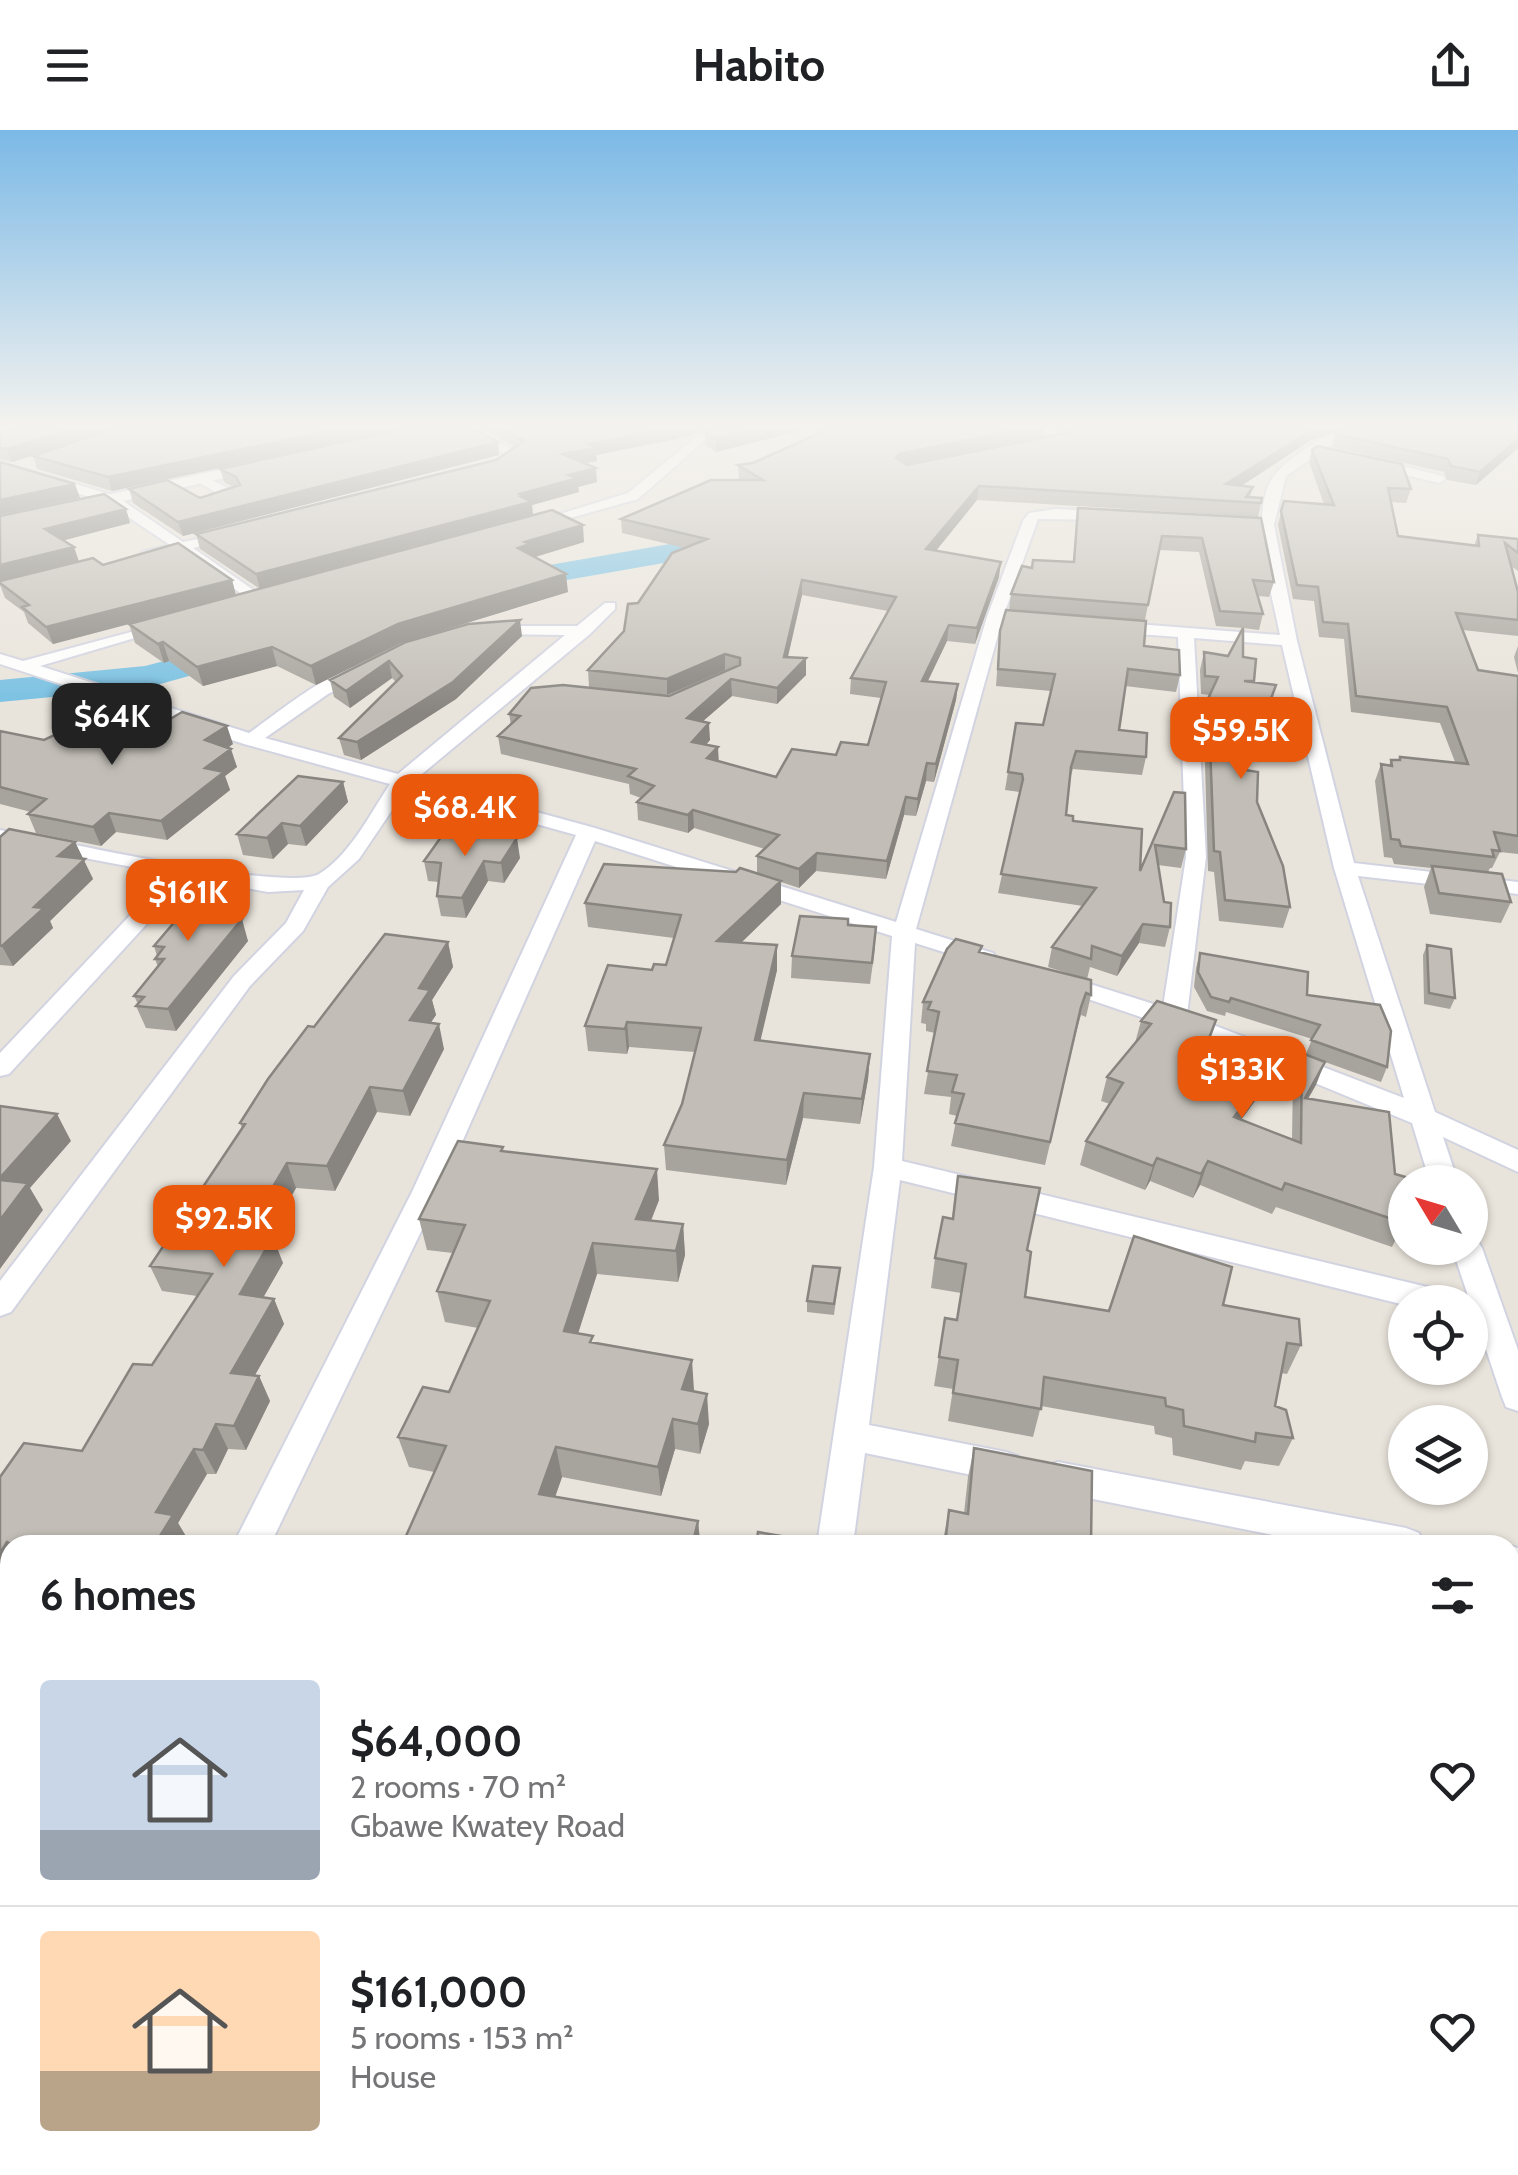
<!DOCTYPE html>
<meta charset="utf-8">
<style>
body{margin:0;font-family:Cabin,sans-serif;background:#f2f2f2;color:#202124;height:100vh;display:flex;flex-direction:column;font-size:38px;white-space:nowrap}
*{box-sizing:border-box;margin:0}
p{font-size:32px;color:#757577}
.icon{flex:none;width:55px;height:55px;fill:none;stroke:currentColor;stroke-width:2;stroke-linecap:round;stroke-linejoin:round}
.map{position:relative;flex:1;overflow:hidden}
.panel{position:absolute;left:0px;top:1405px;width:1520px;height:640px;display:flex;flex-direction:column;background:#fff;border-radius:30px 30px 0 0;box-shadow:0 2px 8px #0004}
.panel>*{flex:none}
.needle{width:65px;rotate:308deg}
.buttons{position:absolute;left:1388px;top:1035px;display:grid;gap:20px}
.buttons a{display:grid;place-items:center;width:100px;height:100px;border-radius:50%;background:#fff;box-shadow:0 2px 8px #0004;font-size:50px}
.price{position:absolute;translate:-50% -85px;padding:0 22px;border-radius:20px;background:#ea580c;color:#fff;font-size:32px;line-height:65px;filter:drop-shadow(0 2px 5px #0008)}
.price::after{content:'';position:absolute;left:50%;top:60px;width:30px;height:22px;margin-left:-15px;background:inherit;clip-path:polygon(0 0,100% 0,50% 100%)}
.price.active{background:#222;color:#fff}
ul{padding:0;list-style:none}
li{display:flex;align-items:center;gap:30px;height:250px;padding:0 40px}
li+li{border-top:2px solid #e0e0e0}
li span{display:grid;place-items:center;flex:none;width:280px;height:200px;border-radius:10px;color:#555}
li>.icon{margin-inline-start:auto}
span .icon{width:120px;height:120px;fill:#fffc;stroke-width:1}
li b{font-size:42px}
h2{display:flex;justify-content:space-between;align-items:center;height:120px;padding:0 40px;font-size:42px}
header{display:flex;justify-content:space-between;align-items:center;height:130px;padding:0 40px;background:#fff;font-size:45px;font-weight:800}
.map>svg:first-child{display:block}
</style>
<header><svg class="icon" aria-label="menu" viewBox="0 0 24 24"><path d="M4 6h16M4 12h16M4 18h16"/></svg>Habito<svg class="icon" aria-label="share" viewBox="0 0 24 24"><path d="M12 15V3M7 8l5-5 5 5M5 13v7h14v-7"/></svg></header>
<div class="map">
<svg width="1518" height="2045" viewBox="0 0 1518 2045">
<rect width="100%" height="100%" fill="#e9e4db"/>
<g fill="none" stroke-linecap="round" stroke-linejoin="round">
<!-- river -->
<path fill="#77c0e2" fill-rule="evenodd" d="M752 394 762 397 766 403 762 409 681 430 487 464 476 462 471 455 476 448 487 446 681 412Z
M256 507 268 510 273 517 268 524 146 558 0 572V550L145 536Z"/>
<!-- minor casing -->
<g stroke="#d1d3e0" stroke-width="4">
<path id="minor" d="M460 297H473L522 325 495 340H487V334L507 325Z
M708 297H720L638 369 531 399 524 395 628 363Z
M1041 297H1052L1062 314 1027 320V314L1050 309Z
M1344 297H1357L1286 346 1274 395 1297 511 1354 733 1518 752V764L1358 746 1435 982 1518 1020V1042L1443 1007 1458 1052H1430L1412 993 1223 915 1047 855 1043 850 1055 843 1163 877 1186 727 1178 507 1111 502 1103 497 1111 492 1280 505C1272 463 1244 374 1279 340 1297 321 1321 309 1344 297ZM1194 508 1282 515 1334 738 1404 968 1187 885 1206 727Z
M1368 328 1443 346 1445 349 1439 353 1364 335Z
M0 332 116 366 183 412 237 401V407L193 418 265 468 252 471 179 421 142 428V422L170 415 106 372 0 340Z
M202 345 239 364 241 367 207 375V369L222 366 198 352 196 349Z
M1056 379 1113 382 1120 386 1113 390 1038 389 1003 487 916 799 993 823 997 828 985 835 915 813 902 1031 1440 1160 1451 1164 1455 1172 1405 1175 900 1050 869 1295 1006 1322 1018 1326 1023 1337 1018 1348 1006 1352 865 1323 853 1415H817L874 1037 892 806 595 711 440 1062 270 1415H233L412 1062 576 705 407 658 359 729 328 757 303 801 250 856 11 1182 0 1186V1151L234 846 286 793 304 760 268 762 189 748 9 944 0 946V923L169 744 0 712V700C52 709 285 763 319 744 350 725 370 684 390 654L244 614 0 534V524L23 531 172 491V497L40 536 249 603C275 585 338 532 370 535V543L328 564 265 608 398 644 565 505 485 504 477 499 479 496H577L605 473H615V479L590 504 416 649 595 698 896 792 987 487 1023 391 1029 383Z
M1470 1108 1477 1110 1482 1118 1518 1220V1281L1506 1277 1502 1267 1452 1118H1470Z
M1058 1332 1406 1398 1419 1403 1424 1415H1323L1058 1362 1046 1358 1041 1347 1046 1336Z
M1510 1416 1518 1418V1452L1510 1450Z
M10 1859V1921L0 1925V1863Z
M720 2035H770L769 2045H719Z
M1380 2035H1430L1431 2045H1381Z"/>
</g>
<!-- tertiary casing -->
<g stroke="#d1d3e0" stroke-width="5">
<path id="tertiary" d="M267 329 275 334 273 337 0 399V389Z"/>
</g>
<!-- minor -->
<use href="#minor" fill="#fff" fill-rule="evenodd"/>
<!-- tertiary -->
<use href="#tertiary" fill="#fff" fill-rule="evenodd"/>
</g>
<!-- wall -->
<path fill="#a7a39d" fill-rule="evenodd" d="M410 297 112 361 37 339 33 326 41 323 12 332 0 329V303Z
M480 297H704L691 306 596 325 597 331 584 333 597 352 578 357 579 362 532 375 533 386 584 412 534 427 568 462 401 513 316 555 277 536 203 556 169 531 164 533 135 513 129 494 157 486 53 514 28 493 24 482 5 468 0 455V386L126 379 130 393 63 410 74 417 79 432 232 450 236 465 260 459 200 419 196 404 496 330 515 317Z
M710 297H1045L1043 307 936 329 1060 304 1056 297H1348L1311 310 1241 356 1253 357 1250 367 1262 368 1258 387 977 370 936 421 999 447 975 514 947 511 928 551 958 554 956 570 934 652 926 651 916 686 904 685 886 749 816 741 799 758 781 752V774L741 813 777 840 760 910 870 924 868 949 860 994 803 988 786 1055 666 1040 664 1015 682 974 695 922 629 917 627 924 588 921 585 896 652 840 666 835 674 808 588 797 585 773 757 743V726L765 719 694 698 688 703 638 690 637 672 641 668 630 664 629 654 501 624 498 606 511 595 509 584 669 566 727 541 667 565 589 557 588 540 624 501 638 473 685 418 622 403 621 389 741 350 739 349 738 335 753 333 815 305 813 297 716 322 705 315V302ZM802 465 888 481 851 548 850 564 881 568 868 615 776 647 718 631 706 615 710 610 703 591 732 566 777 574 806 545 788 527Z
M1518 297V318L1476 355 1447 350 1444 342 1332 317 1335 304Z
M1312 320 1411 359 1406 373 1391 372 1398 406 1474 416 1478 405 1518 409V441L1511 436 1518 462V506L1462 500 1478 540 1518 546V724L1500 722 1492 738H1490L1488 742 1511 772 1501 793 1430 784 1424 757 1431 738 1394 734 1392 728 1384 727 1375 651 1381 634 1389 635 1391 630H1398L1400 627 1455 632 1440 593 1351 582 1344 509 1319 507 1314 471 1293 469 1278 395 1284 371 1324 374 1309 332Z
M499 325 183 406 133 373 129 359 200 368 233 357 224 352 220 339Z
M1078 378 1261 388 1274 452 1269 467 1258 466 1263 484 1259 500 1243 498V527L1254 552 1276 555 1247 640 1290 777 1283 798 1219 791 1214 742 1208 741 1205 634 1207 623 1204 622 1202 590 1209 565 1201 564 1200 540 1204 522 1228 526 1243 498 1216 496 1199 422 1159 420 1145 490 1009 480 1011 464 1031 437 1073 432Z
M1000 501 1144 516 1180 545 1176 562 1125 556 1119 600 1146 627 1142 645 1073 639 1070 648 1066 685 1140 741 1174 662 1186 719 1181 738 1158 735 1170 797 1165 817 1139 813 1117 846 1090 837 1087 849 1091 865 1086 887 1081 885 1077 899 1045 1035 951 1016 957 986 949 984 951 967 924 964 935 903 926 901V894L921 893 923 872 981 822 1086 849 1048 837 1052 817 1083 776 998 763 1020 662 1005 660 1016 593 1043 595 1051 561 996 556Z
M522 506 456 569 361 630 344 625 339 608 396 552 392 548 350 578 334 567 330 550 406 512Z
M1518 516V543L1514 527Z
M0 601 44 610 233 614 228 618 237 637 225 646 230 660 167 710 116 702 101 716 36 703 28 684 31 682 0 674Z
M343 652 348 672 306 716 288 714 273 729 243 725 237 704Z
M0 707 75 712 93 749 50 791 53 798 13 836 0 835Z
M520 728 504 753 488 751 466 788 441 786 437 766 439 752 428 751 424 731Z
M224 752 231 773 229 788 248 811 176 901 146 898 136 876 138 874 134 866 158 837 155 829 157 826 154 816 173 793 169 780Z
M848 795 875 818 870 854 791 848 792 826Z
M448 812 453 837 432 870 436 885 430 893 444 919 410 986 377 982 335 1061 296 1058 268 1107 283 1133 263 1167 274 1169 284 1194 255 1245 259 1246 270 1271 246 1320 228 1319 216 1344H207L178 1393 187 1408 183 1415H10V1459L0 1474V1347L82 1321 152 1235 197 1166 162 1161 150 1136 242 998 240 993 314 897Z
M1427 815 1455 868 1450 879 1424 874 1423 825Z
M1200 823 1307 865 1387 937 1381 952 1325 932 1308 968 1395 1044 1404 1093 1392 1117 1276 1077 1272 1084 1200 1055 1193 1068 1150 1051 1145 1060 1080 1035 1086 1011 1110 974 1101 971 1107 947 1135 913 1141 891 1206 920 1257 968 1241 990 1292 1009 1293 947 1302 923 1306 924 1312 909 1226 882 1225 886 1207 881 1194 857 1196 838Z
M503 1021 659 1070 651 1091 683 1094 685 1125 678 1152 597 1144 578 1203 594 1213 693 1261 709 1294 700 1324 675 1319 661 1366 562 1347 555 1367 698 1391 700 1409 402 1415 434 1342 409 1337 398 1307 449 1262 478 1198 445 1192 437 1161 453 1123 427 1120 419 1089Z
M958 1046 1027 1120 1025 1167 1109 1181 1223 1175 1301 1215 1287 1244 1281 1243 1275 1276 1293 1308 1279 1336 1245 1331 1241 1340 1173 1325 1172 1308 1155 1304 1154 1296 1041 1276 1033 1307 948 1291 953 1259 934 1256 945 1188 957 1190 961 1163 931 1158 935 1128 952 1088Z
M840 1138 834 1185 807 1182V1171Z
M974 1318 1091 1415H942L949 1380 964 1383 968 1347Z
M10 1479V1554L0 1552V1496Z
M0 1597 10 1599V1697L0 1695Z"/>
<!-- shaded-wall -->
<path fill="#888580" d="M78 297H122L12 332 7 319Z
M349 297H410L112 361 108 347Z
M676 297H704L691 306 596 325 597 331 563 337 562 324 588 314Z
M764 297H813L716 322V309Z
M1032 297H1045L1043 307 898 337 896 328 899 324Z
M1317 297H1348L1311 310 1223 368 1226 354Z
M1518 309V318L1476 355 1480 342Z
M498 312 499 325 183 406 178 392Z
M596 338 597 352 578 357 579 362 532 375 533 386 260 459 256 444 520 364 569 345Z
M75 354 80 368 0 385V370Z
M979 356 977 370 925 434 926 419Z
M126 379 130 393 50 414 45 399Z
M583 395 584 412 532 428 518 418 525 412Z
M74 417 79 432 0 451V435Z
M1001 432 999 447 975 514 977 498Z
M566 444 568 462 401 513 316 555 311 536 398 494Z
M232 450 236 466 53 514 46 497Z
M802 450V465L784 543V527Z
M520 490 522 506 456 569 361 630 357 612Z
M949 495 947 511 920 567 922 551Z
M163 512 169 531 164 533 158 514Z
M272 517 277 536 203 556 197 537Z
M725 524V540L667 565V549Z
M806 528V545L777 574V558Z
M389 531 392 548 350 578 346 561Z
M731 549 732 566 687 605V588Z
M958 554 956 570 934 652 936 634Z
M1276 555 1271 573 1240 660 1245 640Z
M709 593 710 610 693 629 692 612Z
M227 596 233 614 211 628 205 610Z
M718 617 719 635 707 628Z
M231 619 237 637 225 646 230 660 167 710 161 691 205 638Z
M927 633 926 651 916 686 918 669Z
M343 652 348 672 306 716 300 696Z
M906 667 904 685 886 749 887 731Z
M693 680 694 698 688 703V685Z
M109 683 116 702 101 716 93 697Z
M282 693 288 714 273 729 267 708Z
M517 708 520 728 504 753 501 733Z
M75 712 93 749 50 791 53 798 13 836 2 816 34 777 58 726Z
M817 723 816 741 799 758V739Z
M484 731 488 751 466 788 462 768Z
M781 751V774L718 835 717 811Z
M224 752 231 773 227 807 242 789 248 811 176 901 168 879 219 787Z
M1143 794 1139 813 1117 846 1122 826Z
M448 812 453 837 432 870 436 885 416 915 410 890 419 858Z
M777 815V840L755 934V910Z
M627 892 629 917 627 924 625 899Z
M439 894 444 919 410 986 403 961Z
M870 924 868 949 860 994 862 969Z
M1325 932 1316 955 1301 981 1305 968Z
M1266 944 1257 968 1226 1011 1234 987Z
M370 957 377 982 335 1061 327 1036Z
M804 963 803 988 786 1055 787 1030Z
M57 984 71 1011 30 1058 43 1080 0 1139V1048Z
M1157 1028 1150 1051 1145 1060 1153 1036Z
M1208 1031 1200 1055 1193 1068 1201 1044Z
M287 1033 296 1058 255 1129 245 1104Z
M657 1039 659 1070 640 1117 636 1089Z
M683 1094 685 1125 678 1152 676 1121Z
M273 1107 283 1133 251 1189 240 1164Z
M593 1113 597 1144 569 1232 564 1201Z
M274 1169 284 1194 242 1268 231 1243Z
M692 1230 694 1260 684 1289 682 1259Z
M259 1246 270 1271 246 1320 234 1296Z
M707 1264 709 1294 700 1324 698 1294Z
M673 1289 675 1319 661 1366 658 1337Z
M216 1294 228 1319 216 1344 203 1320Z
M556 1317 562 1347 546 1393 539 1364Z
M194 1319 207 1344 178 1393 187 1408 183 1415H156V1382Z
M698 1391 700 1415 694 1408Z
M120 1407 126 1415H116Z
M7 1412 10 1415V1459L0 1474V1423Z
M621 2035H628L627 2045H618Z"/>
<!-- building -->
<path fill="#c2beb7" stroke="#888580" stroke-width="2.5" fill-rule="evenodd" d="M22 297H78L7 319 0 317V303Z
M118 297H349L108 347 33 326Z
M412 297H471L498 312 178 392 129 359 167 350 200 368 240 355 236 347 220 339Z
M499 297H676L588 314 596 318 562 324 596 338 569 345 578 348 520 364 525 367H522L531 372 256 444 196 404 496 330 524 311Z
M710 297H764L716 309 705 302Z
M817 297H970L976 299 990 297H1032L899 324 896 328 907 335 1067 303 1064 297H1317L1226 354 1253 357 1246 367 1262 368 1261 373 979 356 926 419 1001 432 977 498 949 495 922 551 958 554 936 634 927 633 918 669 906 667 887 731 817 723 799 739 757 726 779 705 693 680 688 685 637 672 654 656 628 646 636 639 498 606 520 586 509 584 531 558 563 555 669 566 740 535V528L725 524 667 549 588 540 624 501 628 474 638 473 672 423 707 409 621 389 711 350H763L738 335 753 333 820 303ZM802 450 896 467 851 548 886 552 868 615 841 612 836 625 792 619 776 647 707 628 718 617 692 612 709 593 687 588 731 549 777 558 806 528 784 527Z
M1348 297H1518V309L1480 342 1451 336 1448 329 1335 304Z
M1317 316 1402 334 1411 359 1388 358 1398 406 1479 416 1478 405 1518 409V423L1505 413 1518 462V490L1456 483 1478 540 1518 546V706L1494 702 1500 721 1492 720 1494 727 1401 716 1399 710 1391 709 1381 634 1392 636 1391 630H1400V627L1468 634 1447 577 1356 566 1348 494 1323 492 1318 457 1297 455 1281 381 1284 371 1334 375 1312 320Z
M0 332 75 354 0 370Z
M104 364 126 379 45 399 74 417 0 435V386Z
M1078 378 1261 388 1274 452 1253 450 1263 484 1220 481 1202 408 1162 406 1148 475 1011 464 1022 436 1032 438 1033 430 1074 432Z
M552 380 583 395 525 412 530 414 518 418 566 444 398 494 311 536 272 517 197 537 163 512 158 514 129 494Z
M178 413 232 450 46 497 22 477 29 475 0 453V451L93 428 103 435Z
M1006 480 1146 491 1144 516 1179 520 1180 545 1128 539 1119 600 1147 603 1146 627 1076 621 1071 637 1066 685 1073 686V691L1142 699 1140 741 1174 662 1185 663 1186 719 1155 715 1164 772 1171 773 1170 797 1143 794 1122 826 1092 816 1091 829 1052 817 1096 758 1001 744 1023 649 1022 644 1008 642 1016 593 1043 595 1055 544 998 539 1000 501Z
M520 490 453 552 357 612 339 608 402 546 389 531 346 561 330 550 406 512 468 494Z
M1243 498V527L1256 529 1254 551H1244L1276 555 1245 640 1258 642 1257 672 1283 736 1290 777 1225 770 1220 722 1214 721 1210 615 1214 604 1209 603 1207 571 1218 547 1205 546 1204 522 1228 526Z
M182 582 227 596 205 610 231 619 205 638 224 642 161 691 109 683 93 697 28 684 46 669 0 657V601L44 610 95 586 155 598Z
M298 646 343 652 300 696 282 693 267 708 237 704Z
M9 699 75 712 58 726 85 729 34 777 44 778 2 816 0 815V707Z
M446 700 517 708 501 733 484 731 462 768 437 766 441 733 424 731Z
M604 734 736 742 740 738 781 751 717 811 777 815 755 910 870 924 862 969 804 963 787 1030 664 1015 682 974 701 898 627 892 625 899 585 896 608 835 652 840 654 834 666 835 681 785 585 773Z
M1432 736 1502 744 1511 772 1439 763Z
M197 749 224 752 219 787 242 789 168 879 136 876 144 867 134 866 164 829H155L164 817 154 816 183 782 169 780Z
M800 786 848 789V795L876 797 872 833 792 826Z
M385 804 448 812 419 858 430 860 410 890 439 894 403 961 370 957 327 1036 287 1033 245 1104 273 1107 240 1164 274 1169 231 1243 259 1246 234 1296 216 1294 203 1320 194 1319 156 1382 173 1385 155 1414 120 1407 116 1415H12L7 1412 0 1423V1347L24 1313 82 1321 133 1234 152 1235 212 1144 150 1136 245 994 240 993 268 949 308 896 314 897Z
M956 809 982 816 979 822 1091 850V865L1086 863 1081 877 1050 1012 955 993 964 964 952 962 957 945 927 941 939 882 928 879 931 872H923L947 819Z
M1427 815 1451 819 1455 868 1429 863Z
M1200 823 1308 842 1307 865 1380 875 1391 901 1387 937 1311 910 1320 895 1231 868 1229 872 1211 867 1198 842Z
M1157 871 1216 890 1205 919 1266 944 1234 987 1301 1013 1302 923 1325 932 1305 968 1389 982 1395 1044 1416 1050 1415 1052H1405L1404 1093 1285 1053 1282 1060 1208 1031 1201 1044 1157 1028 1153 1036 1086 1011 1123 953 1107 947 1151 894 1141 891Z
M0 976 57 984 0 1048Z
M458 1011 503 1017 501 1021 657 1039 636 1089 683 1094 676 1121 593 1113 564 1201 593 1206 590 1212 692 1230 682 1259 707 1264 698 1294 673 1289 658 1337 556 1317 539 1364 698 1391 694 1408 739 1415H402L446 1316 398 1307 423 1257 449 1262 490 1171 437 1161 465 1095 419 1089Z
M958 1046 1040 1058 1027 1120 1031 1122 1025 1167 1109 1181 1134 1106 1232 1137 1223 1175 1299 1189 1301 1215 1287 1213 1275 1276 1286 1280 1293 1308 1256 1303 1255 1312 1184 1296 1183 1280 1166 1276 1165 1268 1044 1247 1041 1279 953 1263 958 1230 939 1227 945 1188 957 1190 966 1134 935 1128 943 1087 953 1089Z
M0 1050 28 1053 0 1090Z
M813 1136 840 1138 834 1174 807 1171Z
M974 1318 1092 1341 1091 1415H945L949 1380 968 1384Z
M758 1402 793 1408 792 1415H756Z
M10 1479V1534L0 1533V1496Z
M0 1597 10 1599V1683L0 1681Z
M174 2035H621L618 2045H169Z"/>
<!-- sky -->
<linearGradient id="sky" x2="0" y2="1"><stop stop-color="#7bb9e6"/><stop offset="0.51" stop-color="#f5f3ef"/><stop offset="1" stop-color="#f5f3ef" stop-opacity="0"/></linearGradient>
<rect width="1518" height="583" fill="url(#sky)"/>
</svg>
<div class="buttons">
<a><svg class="needle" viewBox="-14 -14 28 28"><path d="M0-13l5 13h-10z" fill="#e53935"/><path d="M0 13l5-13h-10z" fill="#757577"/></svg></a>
<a><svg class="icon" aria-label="locate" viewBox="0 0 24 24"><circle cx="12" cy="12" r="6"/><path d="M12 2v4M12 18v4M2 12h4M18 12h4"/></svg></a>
<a><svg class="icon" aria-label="layers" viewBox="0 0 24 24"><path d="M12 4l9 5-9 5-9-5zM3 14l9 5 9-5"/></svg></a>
</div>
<b class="price active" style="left:112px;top:638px">$64K</b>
<b class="price" style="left:1241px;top:652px">$59.5K</b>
<b class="price" style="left:465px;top:729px">$68.4K</b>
<b class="price" style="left:188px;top:814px">$161K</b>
<b class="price" style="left:1242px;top:991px">$133K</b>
<b class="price" style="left:224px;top:1140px">$92.5K</b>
<section class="panel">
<h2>6 homes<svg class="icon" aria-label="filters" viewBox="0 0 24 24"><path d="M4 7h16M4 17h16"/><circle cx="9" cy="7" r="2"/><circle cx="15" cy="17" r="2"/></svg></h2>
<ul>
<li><span style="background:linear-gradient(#c9d6e8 75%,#9aa5b1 0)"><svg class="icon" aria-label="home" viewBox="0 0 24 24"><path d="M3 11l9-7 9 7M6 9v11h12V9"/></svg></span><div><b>$64,000</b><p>2 rooms · 70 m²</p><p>Gbawe Kwatey Road</p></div><svg class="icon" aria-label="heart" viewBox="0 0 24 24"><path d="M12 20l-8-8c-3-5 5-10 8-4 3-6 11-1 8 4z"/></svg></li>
<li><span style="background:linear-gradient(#ffd9b3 70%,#b9a48a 0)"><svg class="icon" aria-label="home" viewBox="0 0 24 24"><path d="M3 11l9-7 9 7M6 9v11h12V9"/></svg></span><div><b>$161,000</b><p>5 rooms · 153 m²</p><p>House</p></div><svg class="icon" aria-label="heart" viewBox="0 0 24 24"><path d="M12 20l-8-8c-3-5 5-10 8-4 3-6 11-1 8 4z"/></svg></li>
</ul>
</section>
</div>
